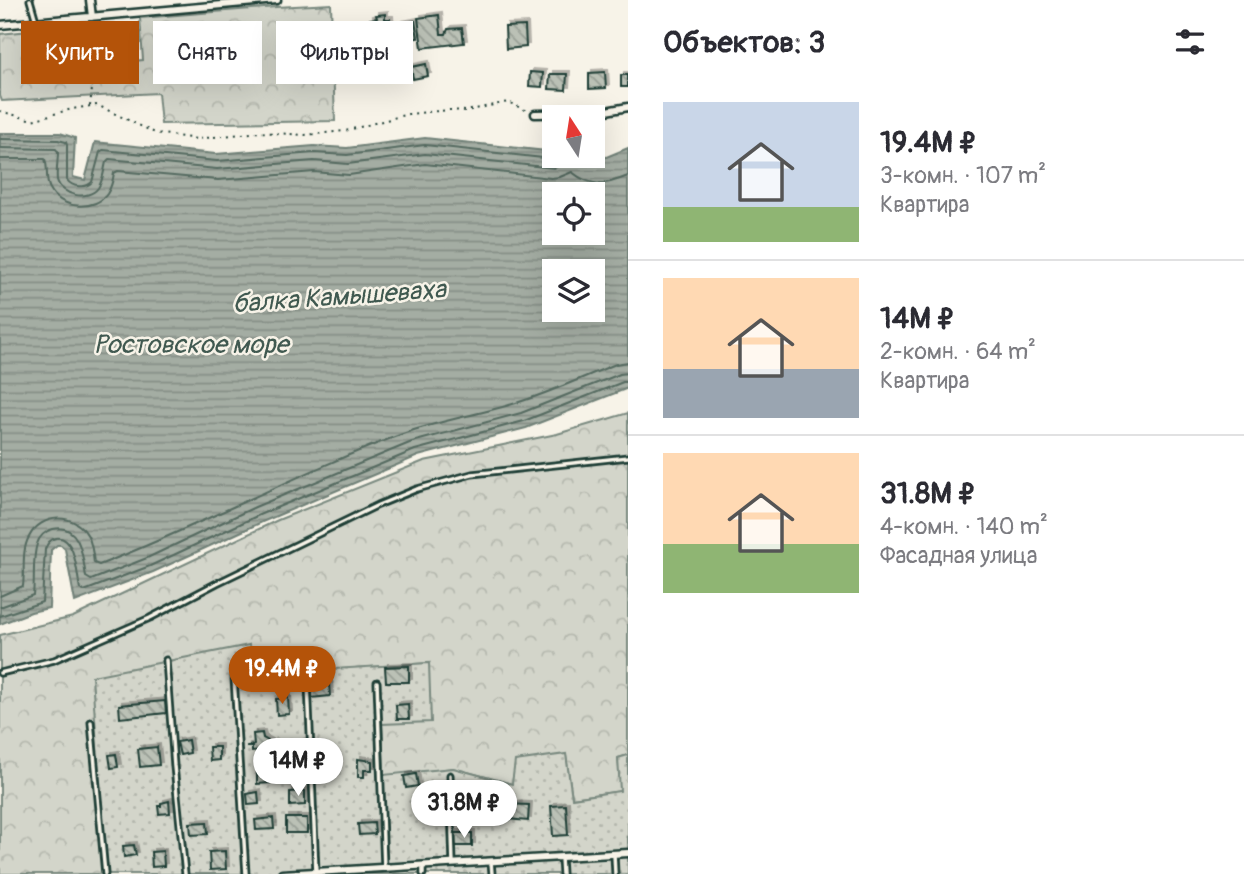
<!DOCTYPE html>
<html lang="ru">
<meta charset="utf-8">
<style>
body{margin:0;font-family:Pangolin,sans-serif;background:#f7f7f7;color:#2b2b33;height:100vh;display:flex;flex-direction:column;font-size:26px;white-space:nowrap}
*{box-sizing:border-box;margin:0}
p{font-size:23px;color:#7c7c81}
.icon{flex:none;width:38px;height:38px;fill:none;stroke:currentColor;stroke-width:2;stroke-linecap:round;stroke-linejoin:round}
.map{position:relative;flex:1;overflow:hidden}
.details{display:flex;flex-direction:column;background:#fff;width:616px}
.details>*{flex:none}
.banner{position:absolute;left:21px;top:21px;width:500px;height:63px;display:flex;gap:14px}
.needle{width:46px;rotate:348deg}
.tools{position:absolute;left:542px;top:105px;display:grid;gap:14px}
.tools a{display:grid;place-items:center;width:63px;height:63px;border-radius:0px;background:#fff;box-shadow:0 7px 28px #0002;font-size:35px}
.price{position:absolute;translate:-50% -60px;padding:0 16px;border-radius:24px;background:#fff;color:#222;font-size:23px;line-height:46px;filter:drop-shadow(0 2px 4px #0008)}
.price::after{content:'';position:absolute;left:50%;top:42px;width:21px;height:16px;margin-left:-10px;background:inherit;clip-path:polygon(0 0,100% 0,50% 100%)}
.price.selected{background:#b45309;color:#fff}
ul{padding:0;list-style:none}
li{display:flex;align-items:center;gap:21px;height:175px;padding:0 35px}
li+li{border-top:2px solid #e1e1e2}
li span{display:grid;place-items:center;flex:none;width:196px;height:140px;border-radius:0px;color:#555}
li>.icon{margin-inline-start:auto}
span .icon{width:84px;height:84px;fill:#fffc;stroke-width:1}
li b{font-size:30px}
h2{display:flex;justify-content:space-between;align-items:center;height:84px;padding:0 35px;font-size:30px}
.tag{padding:0 24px;border-radius:0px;background:#fff;box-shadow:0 7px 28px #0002;font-size:24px;line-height:63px}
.tag.selected{background:#b45309;color:#fff}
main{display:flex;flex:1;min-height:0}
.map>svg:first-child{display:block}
</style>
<main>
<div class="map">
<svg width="628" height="874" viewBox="0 0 628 874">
<defs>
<pattern id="forest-crowns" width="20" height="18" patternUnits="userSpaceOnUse" patternTransform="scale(1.75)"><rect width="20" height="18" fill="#d3d5ca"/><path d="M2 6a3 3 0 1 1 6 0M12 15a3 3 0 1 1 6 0" fill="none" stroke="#b5b8ae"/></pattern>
<pattern id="park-dots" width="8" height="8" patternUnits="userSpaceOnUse" patternTransform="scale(1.75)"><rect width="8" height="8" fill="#d3d5ca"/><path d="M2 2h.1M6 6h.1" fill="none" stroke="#b5b8ae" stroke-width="1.8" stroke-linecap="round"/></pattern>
<pattern id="water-rules" width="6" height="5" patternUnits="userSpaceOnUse" patternTransform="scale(1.75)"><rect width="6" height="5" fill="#a4ada3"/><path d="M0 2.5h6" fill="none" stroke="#858e86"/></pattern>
<pattern id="building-back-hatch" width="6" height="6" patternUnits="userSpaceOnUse" patternTransform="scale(1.75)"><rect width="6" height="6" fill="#bbc1b6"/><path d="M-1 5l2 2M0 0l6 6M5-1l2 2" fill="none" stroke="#979e95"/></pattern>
<filter id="shadow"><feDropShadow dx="3" dy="-3" stdDeviation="0" flood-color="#0004"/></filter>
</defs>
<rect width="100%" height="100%" fill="#f7f3e8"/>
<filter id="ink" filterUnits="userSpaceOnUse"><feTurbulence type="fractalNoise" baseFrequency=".0143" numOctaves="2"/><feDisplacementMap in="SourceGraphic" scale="14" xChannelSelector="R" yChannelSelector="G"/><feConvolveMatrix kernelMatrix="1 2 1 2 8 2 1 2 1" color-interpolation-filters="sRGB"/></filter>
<g filter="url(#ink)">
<!-- forest -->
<path fill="url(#forest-crowns)" stroke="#79897f" stroke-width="2" d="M331 4 335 121 161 124 158 93 2 101 0 96V34L70 27 77 66 143 60 140 18 276 7Z
M628 413V755L618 758 621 791 572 798 566 755 512 784 453 768 384 776 382 723 429 663 254 675 249 646 106 874H0V635L73 617 278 520 424 461 557 434Z"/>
<!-- park -->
<path fill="url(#park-dots)" stroke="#79897f" stroke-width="2" d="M249 645 255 674 429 663 431 722 382 724 384 775 453 768 512 784 515 761 566 754 572 798 620 791 618 758 628 755V874H106L92 676Z"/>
<!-- water -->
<path fill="url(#water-rules)" stroke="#6f8077" stroke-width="2" fill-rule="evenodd" d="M0 133H60L75 138 73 177 85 180 95 142 216 154 314 146 347 148 425 138 555 152V156H587L604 158 628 148V388L526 428 418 456 262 522 153 572 75 602 65 549 61 545H57L51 550 49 608 31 612 0 624ZM555 194H593V233H555ZM555 271H593V310H555Z"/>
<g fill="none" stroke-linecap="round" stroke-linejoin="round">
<!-- shore -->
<path stroke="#546a60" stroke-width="2" d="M0 139 58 140 66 142 67 145V180C72 187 85 189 92 182L100 152 103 150 217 161 314 153 347 155 425 145 552 159 560 156
M0 148 56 149 58 152C58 160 56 171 57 180 61 196 88 201 98 188 103 181 104 170 106 162L109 159 217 169 314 161 348 164 425 154 554 168 563 164 570 156
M0 159H45C49 170 44 182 52 192 63 209 95 211 107 194 111 188 113 180 114 173L118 171 218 180 314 172 349 175 425 164 551 178 560 177 572 172C592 188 606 185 628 176
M0 596 23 586C25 571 21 551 29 537 41 513 75 512 88 536 92 544 93 554 94 563L99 565C203 525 302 470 408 432 443 420 481 414 516 403 550 393 583 377 616 364L628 362
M0 607 33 595C35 580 32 558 37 544 39 537 45 531 53 529 81 522 83 559 86 577L91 580 147 558 255 507 412 442 521 413 620 374 628 373
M0 616 42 602 45 549C47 544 50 539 56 538 76 535 77 576 80 589L84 591 150 566 259 515 415 450 524 421 623 382H628"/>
</g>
<!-- building -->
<path fill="url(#building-back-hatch)" stroke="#1f3d34" stroke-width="2" filter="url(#shadow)" d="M385 14V19H390L391 33 382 34V40L372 41 370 19 377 18 376 15Z
M439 15 441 34H446L448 29 462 28 464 43 422 48 418 18Z
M415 21 418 38 402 40 399 24Z
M525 26 526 47 506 49 505 27Z
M360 50V70L346 71V51Z
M400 51 401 67 381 68 380 52Z
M426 64 428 76 413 79 411 67Z
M530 72 543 73 542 87 529 86Z
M605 72 606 88 589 89V73Z
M550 74H567L566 90 549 89Z
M621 75H628V87H621Z
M409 666V682H386L385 667Z
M329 684 330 696 311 698 309 686Z
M288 698 289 714 277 715 276 699Z
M165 701 166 713 120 718 119 705Z
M408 704 409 719H397L396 705Z
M262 733 263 738 270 742V750L252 752V747H247V746L254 745 253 734Z
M188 740 190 753 180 755 177 742Z
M157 747 159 765 140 767 138 749Z
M209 747H219V760L210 761Z
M116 754 118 767 111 768 109 755Z
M358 759 372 761V770H364V777H358Z
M269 772 270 783 257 784V773Z
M416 774 418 786 406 788 404 776Z
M305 791V805L290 806V792Z
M258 792 259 804 248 805 247 794Z
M442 795 444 805H427L426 796Z
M169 801 170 813 159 814 158 806H161V803Z
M507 804 529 805 528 821 507 819Z
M566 805 568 835 553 836 551 806Z
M273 818 274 829 256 830 255 820Z
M286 818H307V833H286Z
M207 822 208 834 191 835 190 823Z
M374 823 375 834 359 835 358 824Z
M455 833H472V846H455Z
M134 845 136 855 124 857 123 846Z
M163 851 164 866 152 867 151 852Z
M225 851 226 869 210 870 209 852Z"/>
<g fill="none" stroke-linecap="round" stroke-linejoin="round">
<!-- service casing -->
<g stroke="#1f3d34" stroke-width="9">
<path id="service" d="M30 0 36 21
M166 660 174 766 185 874
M0 673 54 660 150 618 217 583 378 505 417 489 472 474 628 457
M234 677 246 874
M377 682 384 868
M308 683 316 872
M91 722 105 874
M450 775 453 864
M614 854 615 874
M561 857 562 874
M491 861 492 874
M423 866V874"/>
</g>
<!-- minor casing -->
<g stroke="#1f3d34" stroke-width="11">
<path id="minor" d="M90 0 92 17
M0 25 277 0
M535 114 595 113 628 107
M282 874 628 853"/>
</g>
<!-- path -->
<path stroke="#1f3d34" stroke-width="2" stroke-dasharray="2 5" stroke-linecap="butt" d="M90 106 96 55 93 25
M0 111 32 120 72 109 97 105 155 133 197 139 259 132 305 135 345 131 408 114 449 110 466 111 508 102 530 112"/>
<!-- service -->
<use href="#service" stroke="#f7f3e8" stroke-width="3.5"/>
<!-- minor -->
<use href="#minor" stroke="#f7f3e8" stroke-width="6"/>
</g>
</g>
<g text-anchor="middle" stroke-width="5" stroke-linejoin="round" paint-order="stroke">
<!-- water labels -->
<g font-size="26" font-style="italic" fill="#405950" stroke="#f7f3e8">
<text transform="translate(339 296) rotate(-4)" y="9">балка Камышеваха</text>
<text x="191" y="353">Ростовское море</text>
</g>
</g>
</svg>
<div class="tools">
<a><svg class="needle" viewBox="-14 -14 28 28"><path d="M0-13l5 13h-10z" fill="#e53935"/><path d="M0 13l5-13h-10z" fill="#7c7c81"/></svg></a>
<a><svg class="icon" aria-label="locate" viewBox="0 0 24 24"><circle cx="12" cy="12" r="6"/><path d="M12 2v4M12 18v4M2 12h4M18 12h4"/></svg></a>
<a><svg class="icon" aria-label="layers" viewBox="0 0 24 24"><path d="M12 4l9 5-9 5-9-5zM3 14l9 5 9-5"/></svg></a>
</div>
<b class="price selected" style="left:282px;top:706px">19.4M ₽</b>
<b class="price" style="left:298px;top:798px">14M ₽</b>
<b class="price" style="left:464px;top:840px">31.8M ₽</b>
<div class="banner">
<a class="tag selected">Купить</a>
<a class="tag">Снять</a>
<a class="tag">Фильтры</a>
</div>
</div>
<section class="details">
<h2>Объектов: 3<svg class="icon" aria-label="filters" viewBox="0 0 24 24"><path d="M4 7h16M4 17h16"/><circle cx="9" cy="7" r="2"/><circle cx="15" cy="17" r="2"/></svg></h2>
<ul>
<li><span style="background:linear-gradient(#c9d6e8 75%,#8fb573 0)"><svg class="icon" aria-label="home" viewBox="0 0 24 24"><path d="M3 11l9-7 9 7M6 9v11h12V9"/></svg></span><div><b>19.4M ₽</b><p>3-комн. · 107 m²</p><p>Квартира</p></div></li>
<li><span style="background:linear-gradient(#ffd9b3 65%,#9aa5b1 0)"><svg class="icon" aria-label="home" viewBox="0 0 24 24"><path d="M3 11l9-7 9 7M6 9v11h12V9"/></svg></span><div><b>14M ₽</b><p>2-комн. · 64 m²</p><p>Квартира</p></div></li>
<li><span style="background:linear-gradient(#ffd9b3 65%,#8fb573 0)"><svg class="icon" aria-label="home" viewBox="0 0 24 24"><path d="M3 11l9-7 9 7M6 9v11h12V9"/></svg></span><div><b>31.8M ₽</b><p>4-комн. · 140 m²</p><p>Фасадная улица</p></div></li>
</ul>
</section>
</main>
